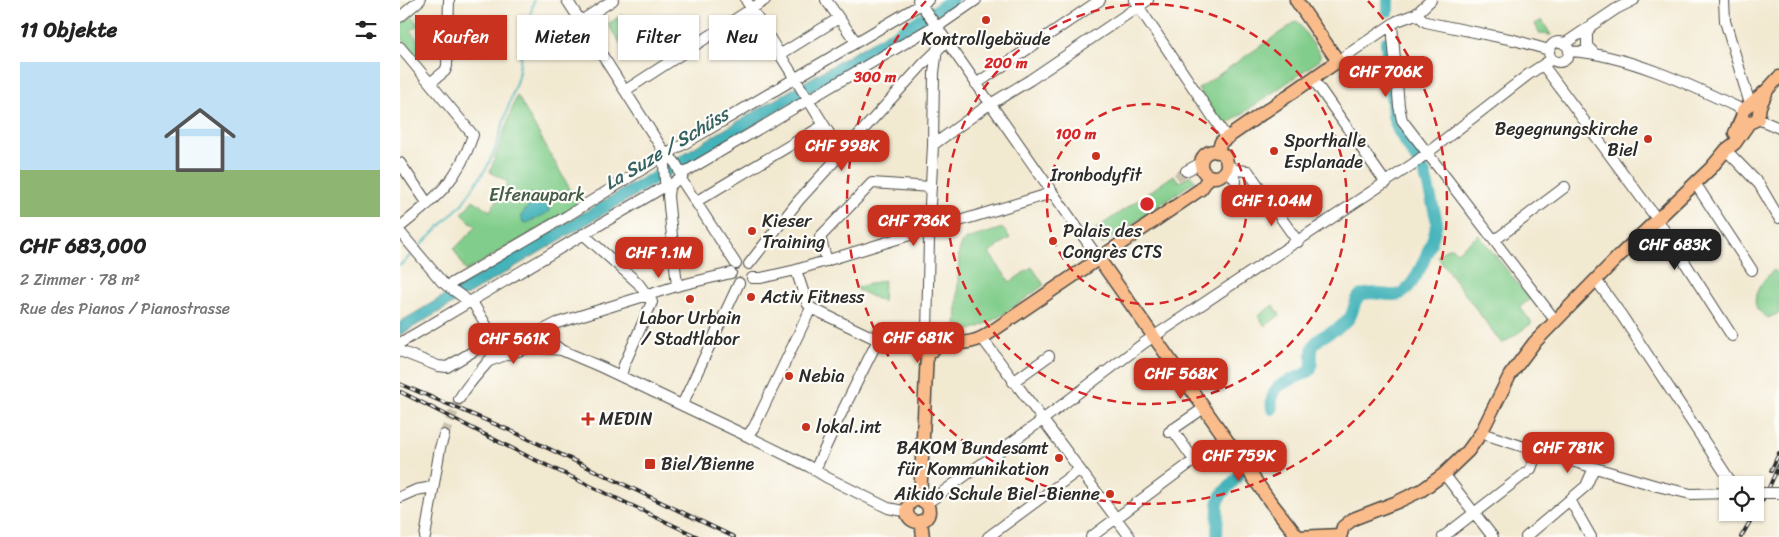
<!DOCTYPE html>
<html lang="de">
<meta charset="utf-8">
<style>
body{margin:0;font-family:Sriracha,sans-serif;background:#f6f6f6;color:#222;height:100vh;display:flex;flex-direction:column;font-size:19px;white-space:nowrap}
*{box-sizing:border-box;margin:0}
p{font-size:16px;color:#767676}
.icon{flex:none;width:28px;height:28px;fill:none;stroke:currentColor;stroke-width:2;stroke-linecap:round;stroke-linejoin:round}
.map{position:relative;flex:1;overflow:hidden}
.details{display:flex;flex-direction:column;background:#fff;width:400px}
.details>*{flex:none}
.hud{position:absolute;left:15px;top:15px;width:475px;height:45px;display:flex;gap:10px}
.controls{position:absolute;left:1319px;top:476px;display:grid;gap:10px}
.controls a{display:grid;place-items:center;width:45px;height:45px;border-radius:0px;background:#fff;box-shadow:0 1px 4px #0004;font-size:25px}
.price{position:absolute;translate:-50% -42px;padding:0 11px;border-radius:10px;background:#c8321e;color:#fff;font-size:16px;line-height:32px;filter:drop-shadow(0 1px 2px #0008)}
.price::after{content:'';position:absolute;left:50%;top:30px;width:15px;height:11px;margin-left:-8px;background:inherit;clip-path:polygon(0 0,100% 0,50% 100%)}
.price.on{background:#222;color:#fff}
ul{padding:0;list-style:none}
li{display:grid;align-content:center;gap:10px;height:265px;padding:0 20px}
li+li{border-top:1px solid #e0e0e0}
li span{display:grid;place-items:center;height:155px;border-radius:0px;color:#555}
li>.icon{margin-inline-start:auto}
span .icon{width:90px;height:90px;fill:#fffc;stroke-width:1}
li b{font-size:21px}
h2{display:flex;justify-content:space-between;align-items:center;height:60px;padding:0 20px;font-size:21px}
.chip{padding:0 18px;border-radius:0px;background:#fff;box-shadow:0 1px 4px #0004;font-size:18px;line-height:45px}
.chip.on{background:#c8321e;color:#fff}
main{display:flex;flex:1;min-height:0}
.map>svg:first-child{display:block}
</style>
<main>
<section class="details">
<h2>11 Objekte<svg class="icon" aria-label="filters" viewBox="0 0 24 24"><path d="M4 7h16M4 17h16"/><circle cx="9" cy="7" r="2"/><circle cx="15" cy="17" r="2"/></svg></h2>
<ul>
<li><span style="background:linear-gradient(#bfe0f5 70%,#8fb573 0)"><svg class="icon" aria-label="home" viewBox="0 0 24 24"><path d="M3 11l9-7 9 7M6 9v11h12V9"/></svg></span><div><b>CHF 683,000</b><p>2 Zimmer · 78 m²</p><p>Rue des Pianos / Pianostrasse</p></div></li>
</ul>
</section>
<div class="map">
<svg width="1379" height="537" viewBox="0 0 1379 537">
<rect width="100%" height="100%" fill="#fdfcf7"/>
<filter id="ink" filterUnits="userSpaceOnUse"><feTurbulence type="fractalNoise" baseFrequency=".02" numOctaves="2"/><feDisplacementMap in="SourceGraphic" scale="10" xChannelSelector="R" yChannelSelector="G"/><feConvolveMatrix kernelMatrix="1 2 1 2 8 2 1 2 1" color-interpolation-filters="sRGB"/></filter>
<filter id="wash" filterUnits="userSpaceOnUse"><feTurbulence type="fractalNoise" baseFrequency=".0096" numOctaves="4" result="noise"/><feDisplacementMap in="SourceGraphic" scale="20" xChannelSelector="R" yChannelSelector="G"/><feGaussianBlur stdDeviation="1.12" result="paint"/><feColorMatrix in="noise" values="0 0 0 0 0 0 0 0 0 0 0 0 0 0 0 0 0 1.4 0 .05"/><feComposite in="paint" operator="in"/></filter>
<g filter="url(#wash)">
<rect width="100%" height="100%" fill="#f2e9d1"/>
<!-- green -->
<path fill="#81cd8b" stroke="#567c5b" d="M11 15 18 25 11 31 19 42 29 34 36 42 18 58 0 36V24Z
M222 15 243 47 245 46 248 50 232 62 208 24Z
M1142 20 1151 35 1140 34 1135 24Z
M897 21 920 54V60L823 127 798 89Z
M117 95 179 205 66 271 54 249 76 227 62 214 73 200 90 211 108 182 90 172Z
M774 175 779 182 790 175 795 181 702 245 693 231Z
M603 228 610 238 603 242V243L589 253 610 282 632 267 644 285C621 301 584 333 556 332L559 253 561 243 567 239Z
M1079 235 1130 299 1120 307 1132 323 1102 344 1037 256 1048 248H1052L1057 252Z
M1374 270 1379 274V313L1368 318C1364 314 1357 311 1356 306 1352 293 1365 277 1374 270Z
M484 280 483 302 458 290V287Z
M873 305 880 315 865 326 858 316Z"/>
<!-- water -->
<path fill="#44b4ba" stroke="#387072" d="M487 33 493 43 284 167 278 157Z
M247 175 253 185 0 335V322Z
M142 202 148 206 149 211C142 217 134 219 126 223L123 222 121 216 125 210 128 208V204Z"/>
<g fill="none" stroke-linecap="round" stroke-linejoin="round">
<!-- stream -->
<path stroke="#44b4ba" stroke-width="2" d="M20 246 62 204 87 167 95 150 118 76 122 49 134 0
M0 265 11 255"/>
<!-- river -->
<path stroke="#44b4ba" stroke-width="12" d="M988 11V0
M475 47 552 0
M237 188 286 159
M872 409C868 380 895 381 910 371 914 363 910 354 913 347 917 336 933 333 941 326 957 314 950 308 959 296 972 290 984 296 997 295 1015 292 1034 238 1037 222L1025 174 998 130 993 116 986 42
M817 537 818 504 821 495 841 473"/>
</g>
</g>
<g filter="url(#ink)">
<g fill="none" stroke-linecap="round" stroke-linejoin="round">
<!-- minor-tunnel -->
<path stroke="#cac3b0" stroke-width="10" stroke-dasharray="10 5" stroke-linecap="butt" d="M777 178 786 171
M44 435 59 399"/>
<!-- minor casing -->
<g stroke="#494844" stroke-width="12">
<path id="minor" d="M167 0 266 155C275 160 280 169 281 179L336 264
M346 0 442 154
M426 0 456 42
M518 0 699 259
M734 0 827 138
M1324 0 1325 21 1350 104
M1016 14 1026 22 1035 24 1114 40 1149 50
M1016 14 1031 0
M0 17 20 0
M181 21 213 0
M992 25 999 106 1002 120 1155 320
M1191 26 1187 34V46L1195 54
M537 27 576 0
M1149 52a10 10 0 1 1 20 0a10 10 0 1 1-20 0Z
M1164 44 1216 9 1234 0
M0 47 73 135C58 181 36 198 0 227
M1169 51C1226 54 1291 85 1343 110
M381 54 439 18
M938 61 997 21 1016 14
M1143 65 1257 219 1332 336
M913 79 986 183
M30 83 45 71 47 66 49 0
M576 84 700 0
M226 90 365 0
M1358 119 1379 128
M533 145 584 108 630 80 748 0
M1326 150 1359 184 1379 218
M266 155 264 164 265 181 269 188 268 196 277 286
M0 163 28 204
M826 163 835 170 848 171 898 242
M826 167 836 181
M786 171 801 163
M1295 183 1352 270
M297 201 424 125
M529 225 533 145 534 73 537 49
M536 228 642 196 652 192
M0 232 42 282 74 305 94 338 111 353
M183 234 238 283 252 302 224 365 221 376
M1093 239 1099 237 1165 187
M427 261 420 237 472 183 531 187
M349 264 399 200 525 62 547 41
M396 270 407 303 411 308 478 340 518 343
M352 278H361L396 270 523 231
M1196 280 1222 316 1333 485
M47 286 167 216 272 151 528 0
M527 334 529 238
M582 338 730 537
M0 343 262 188H269C273 181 281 179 285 172L536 25
M133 347 139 332 157 323 277 286 331 273
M0 351 38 366 47 367 77 349 100 345
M87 362 111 353 133 347 161 350 201 367 347 436 408 466 426 477 488 508 498 510 507 511
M613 382 649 356
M59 399C68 384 76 376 87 363 92 357 96 350 101 344 120 326 142 334 160 349
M282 405 339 283
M772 429 794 460
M769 432 804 408
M1081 433 1137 451 1257 486 1291 494 1328 493
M347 436 354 427 411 308
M415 470 438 420 478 340
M1044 474 1093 537
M0 497 16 490 33 487
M1170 500 1191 537
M526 504 637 424 744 343 1013 164 1129 74 1152 59
M25 537 40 448 44 435
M588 537 679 470
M691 537 824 438
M1043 537 1131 469 1137 451
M1126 537 1186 486 1194 468"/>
</g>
<!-- major casing -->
<g stroke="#494844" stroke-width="15">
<path id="major" d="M1349 123 1358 119 1360 106 1366 93
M1335 133 1342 117 1343 110 1367 90 1379 77
M801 164a13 13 0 1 1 26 0a13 13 0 1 1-26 0Z
M817 152 821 142 938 61 896 0
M699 259 869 500 898 537
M518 343a9 9 0 1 1 18 0a9 9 0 1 1-18 0Z
M536 343C553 343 570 345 585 336L801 189 810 176
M520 500 527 352
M507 511a11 11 0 1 1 22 0a11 11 0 1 1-22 0Z
M521 521 523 537
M898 537 940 535
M940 537 943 527 953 519 997 502 1022 490 1044 474 1068 451 1081 433 1110 375 1134 343 1219 256 1311 168 1326 150 1335 143 1349 123"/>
</g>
<!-- minor -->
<use href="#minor" stroke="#fff" stroke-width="10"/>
<!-- major -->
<use href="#major" stroke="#fabc8b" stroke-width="12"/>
<!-- rail casing -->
<g stroke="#2b2b2b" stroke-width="4">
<path id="rail" d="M0 384 116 433 334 537
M1 392 127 456 298 537
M1371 471 1379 453
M1341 537 1367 492 1379 465"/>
</g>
<!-- rail -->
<use href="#rail" stroke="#fdfcf7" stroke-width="2" stroke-dasharray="5.5" stroke-linecap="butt"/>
<!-- minor-bridge casing -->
<g stroke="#494844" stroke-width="12" stroke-linecap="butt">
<path id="minor-bridge" d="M1355 493H1379"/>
</g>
<!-- minor-bridge -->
<use href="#minor-bridge" stroke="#fff" stroke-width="10"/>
</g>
</g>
<!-- distance rings -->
<g fill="none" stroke="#d62828" stroke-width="2.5" stroke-dasharray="9 6">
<circle cx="747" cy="204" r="100"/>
<circle cx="747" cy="204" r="200"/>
<path d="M968 1A300 300 0 1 1 526 1"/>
</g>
<!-- markers -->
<g fill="#c8321e" stroke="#fdfcf7" stroke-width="2">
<circle cx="586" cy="20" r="5"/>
<circle cx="1248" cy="139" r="5"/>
<circle cx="874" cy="151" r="5"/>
<circle cx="696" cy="156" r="5"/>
<circle cx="352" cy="231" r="5"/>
<circle cx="653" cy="241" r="5"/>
<circle cx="351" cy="297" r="5"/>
<circle cx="290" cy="299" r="5"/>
<circle cx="389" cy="376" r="5"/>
<path d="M185.5 411.5h5v5h5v5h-5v5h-5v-5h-5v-5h5z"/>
<circle cx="406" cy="427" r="5"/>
<circle cx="659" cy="458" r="5"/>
<rect x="244" y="458" width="12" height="12" rx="2.5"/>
<circle cx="710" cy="494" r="5"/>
</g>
<g text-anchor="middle" stroke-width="4.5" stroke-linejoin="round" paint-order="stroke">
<!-- poi labels -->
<g font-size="18" fill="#2b2b2b" stroke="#fdfcf7" text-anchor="start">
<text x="586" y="45" text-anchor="middle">Kontrollgebäude</text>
<text x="1238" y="135" text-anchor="end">Begegnungskirche<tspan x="1238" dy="21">Biel</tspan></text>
<text x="884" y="147">Sporthalle<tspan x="884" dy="21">Esplanade</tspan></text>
<text x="696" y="181" text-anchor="middle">Ironbodyfit</text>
<text x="362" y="227">Kieser<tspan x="362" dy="21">Training</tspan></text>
<text x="663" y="237">Palais des<tspan x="663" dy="21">Congrès CTS</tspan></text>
<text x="361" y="303">Activ Fitness</text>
<text x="290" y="324" text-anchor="middle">Labor Urbain<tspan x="290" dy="21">/ Stadtlabor</tspan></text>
<text x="399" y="382">Nebia</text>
<text x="199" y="425">MEDIN</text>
<text x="416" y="433">lokal.int</text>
<text x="649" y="454" text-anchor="end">BAKOM Bundesamt<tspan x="649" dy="21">für Kommunikation</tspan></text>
<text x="261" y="470">Biel/Bienne</text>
<text x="700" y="500" text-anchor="end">Aikido Schule Biel-Bienne</text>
</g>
<!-- park labels -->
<g font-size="18" fill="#455c48" stroke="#fdfcf7">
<text x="137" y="201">Elfenaupark</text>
</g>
<!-- water labels -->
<g font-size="19" font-style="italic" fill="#356264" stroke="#fdfcf7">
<text transform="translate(266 148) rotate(-31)" y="7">La Suze / Schüss</text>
</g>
</g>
<circle cx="747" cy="204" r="8" fill="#d62828" stroke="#fdfcf7" stroke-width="2.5"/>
<g font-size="15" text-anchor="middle" font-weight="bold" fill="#d62828" stroke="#fdfcf7" stroke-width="4.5" stroke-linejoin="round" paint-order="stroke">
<text x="606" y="68">200 m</text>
<text x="475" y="82">300 m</text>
<text x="676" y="139">100 m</text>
</g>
</svg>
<div class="controls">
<a><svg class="icon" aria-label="locate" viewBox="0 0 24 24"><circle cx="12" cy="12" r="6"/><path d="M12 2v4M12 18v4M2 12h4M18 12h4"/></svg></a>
</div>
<b class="price" style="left:986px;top:98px">CHF 706K</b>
<b class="price" style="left:442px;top:172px">CHF 998K</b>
<b class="price" style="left:872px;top:227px">CHF 1.04M</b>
<b class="price" style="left:514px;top:247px">CHF 736K</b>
<b class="price on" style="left:1275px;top:271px">CHF 683K</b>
<b class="price" style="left:259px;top:279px">CHF 1.1M</b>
<b class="price" style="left:518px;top:364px">CHF 681K</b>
<b class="price" style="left:114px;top:365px">CHF 561K</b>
<b class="price" style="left:781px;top:400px">CHF 568K</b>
<b class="price" style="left:1168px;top:474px">CHF 781K</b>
<b class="price" style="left:839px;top:482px">CHF 759K</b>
<div class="hud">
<a class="chip on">Kaufen</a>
<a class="chip">Mieten</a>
<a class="chip">Filter</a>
<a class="chip">Neu</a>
</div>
</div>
</main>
